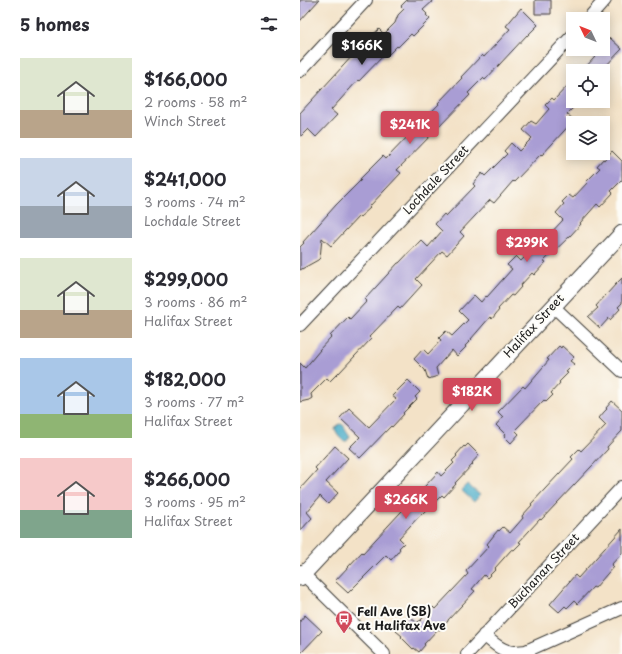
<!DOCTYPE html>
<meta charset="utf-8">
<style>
body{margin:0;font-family:"Playpen Sans",sans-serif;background:#f2f2f3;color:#2b2b33;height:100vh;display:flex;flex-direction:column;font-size:15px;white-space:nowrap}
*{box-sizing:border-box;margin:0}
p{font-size:13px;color:#7c7c81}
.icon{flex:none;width:22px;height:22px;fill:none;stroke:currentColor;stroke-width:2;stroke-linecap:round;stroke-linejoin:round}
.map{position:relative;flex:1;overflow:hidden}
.sheet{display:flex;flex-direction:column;background:#fff;width:300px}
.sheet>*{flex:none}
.needle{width:26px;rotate:313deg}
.controls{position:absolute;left:266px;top:12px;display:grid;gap:8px}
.controls a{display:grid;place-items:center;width:44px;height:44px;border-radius:0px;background:#fff;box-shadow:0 2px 10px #0003;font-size:20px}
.price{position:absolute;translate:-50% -34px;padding:0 9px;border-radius:4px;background:#d1495b;color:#fff;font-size:13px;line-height:26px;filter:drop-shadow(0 1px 2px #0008)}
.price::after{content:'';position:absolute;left:50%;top:24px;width:12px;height:9px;margin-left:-6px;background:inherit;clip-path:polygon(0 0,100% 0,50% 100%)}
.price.selected{background:#222;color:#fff}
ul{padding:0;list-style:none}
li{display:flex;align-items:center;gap:12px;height:100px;padding:0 20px}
li span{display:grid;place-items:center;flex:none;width:112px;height:80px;border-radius:0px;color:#555}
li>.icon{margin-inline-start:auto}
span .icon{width:48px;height:48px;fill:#fffc;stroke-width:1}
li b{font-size:17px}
h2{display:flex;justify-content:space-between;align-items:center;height:48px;padding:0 20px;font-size:17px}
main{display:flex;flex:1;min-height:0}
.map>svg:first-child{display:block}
</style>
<main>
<section class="sheet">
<h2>5 homes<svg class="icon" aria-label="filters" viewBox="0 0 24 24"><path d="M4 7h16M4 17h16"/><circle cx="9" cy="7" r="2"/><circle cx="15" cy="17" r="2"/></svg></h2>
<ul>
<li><span style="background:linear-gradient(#dfe7d0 65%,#b9a48a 0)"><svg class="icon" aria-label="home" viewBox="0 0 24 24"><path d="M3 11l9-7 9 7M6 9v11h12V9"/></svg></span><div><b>$166,000</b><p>2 rooms · 58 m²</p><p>Winch Street</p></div></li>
<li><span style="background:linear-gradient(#c9d6e8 60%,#9aa5b1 0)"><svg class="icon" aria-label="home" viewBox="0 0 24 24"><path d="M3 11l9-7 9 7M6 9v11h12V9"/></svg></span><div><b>$241,000</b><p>3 rooms · 74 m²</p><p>Lochdale Street</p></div></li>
<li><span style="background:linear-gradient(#dfe7d0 65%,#b9a48a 0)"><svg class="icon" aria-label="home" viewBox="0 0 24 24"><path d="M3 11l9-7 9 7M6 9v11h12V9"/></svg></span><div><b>$299,000</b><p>3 rooms · 86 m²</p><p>Halifax Street</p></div></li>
<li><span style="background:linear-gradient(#a9c7e8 70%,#8fb573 0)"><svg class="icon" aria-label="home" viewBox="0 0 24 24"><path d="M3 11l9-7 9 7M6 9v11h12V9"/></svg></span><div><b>$182,000</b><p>3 rooms · 77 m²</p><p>Halifax Street</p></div></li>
<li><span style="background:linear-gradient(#f6c9c9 65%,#7fa58c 0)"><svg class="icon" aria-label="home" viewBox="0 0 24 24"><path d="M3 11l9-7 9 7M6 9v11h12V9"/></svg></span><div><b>$266,000</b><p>3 rooms · 95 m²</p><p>Halifax Street</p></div></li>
</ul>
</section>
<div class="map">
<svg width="322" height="654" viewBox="0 0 322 654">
<rect width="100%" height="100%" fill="#fdfcf7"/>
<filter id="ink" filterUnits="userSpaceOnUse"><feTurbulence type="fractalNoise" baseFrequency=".025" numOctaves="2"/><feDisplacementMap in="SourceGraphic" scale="8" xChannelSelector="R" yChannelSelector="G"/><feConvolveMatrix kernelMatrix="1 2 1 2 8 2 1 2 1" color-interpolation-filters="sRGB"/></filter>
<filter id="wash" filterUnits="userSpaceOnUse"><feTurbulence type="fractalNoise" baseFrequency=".012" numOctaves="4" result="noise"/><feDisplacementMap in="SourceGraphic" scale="16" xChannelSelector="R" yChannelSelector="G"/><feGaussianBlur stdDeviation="0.9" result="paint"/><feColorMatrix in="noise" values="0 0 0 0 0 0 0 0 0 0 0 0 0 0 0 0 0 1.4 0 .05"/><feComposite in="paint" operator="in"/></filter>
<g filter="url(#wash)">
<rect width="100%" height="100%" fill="#f3e2c7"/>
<!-- water -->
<path fill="#48acc7" stroke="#326472" d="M39 424C44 424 44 426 46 430 47 432 49 434 50 436L47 441C42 442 37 435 35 430L36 427Z
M167 484 180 495 174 502 161 490Z"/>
<g id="blocks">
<!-- building -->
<path fill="#a99dd4" d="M0 0H19L0 21Z
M107 0H134L123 10 127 14 126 15 130 19 113 36 111 34 98 47 97 46 88 55 86 53 59 81 58 80 31 110 37 115 16 137 8 129 0 137V113L65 42 79 29 84 34 95 23 98 15 104 9 101 6Z
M235 0H251V14H235Z
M221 8 238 25 227 36V35L185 80 183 78 168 93 170 95 97 170 101 173 69 207 70 208 60 217 59 216 31 246 22 238 20 258 18 260 0 270V247L4 243 3 242 36 205 61 180 60 179 83 156 86 159 139 104 138 103 162 78 161 77 182 55 184 57 210 29 206 26Z
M310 38 322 49 301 71H282L295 57 294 55 300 49H303V46Z
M273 80V101H280L267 114 274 120 242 155 241 154 214 182 213 181 194 203 190 200 160 232 164 236 147 255 142 251 116 279 122 285 100 309 98 307 69 337 71 339 39 373V372L30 381 27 378 11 394 12 398 9 400 0 402V363L5 368 20 350H19L31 337 30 336 48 317 50 319 67 301 65 299 98 263H99L121 240 128 247 142 231 135 224 144 214 146 216 175 186 173 184 182 173 185 176 207 154 204 151 211 143 219 151 232 138 223 130 231 121 236 124 249 109 245 105 252 98 254 100Z
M312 151 322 161V180L311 191 313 193 300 207 297 204 280 223 281 224 270 236 244 261 246 262 234 275 232 273 220 286 221 287 213 296 211 295 198 309 199 310 192 319 190 317 171 339H172L165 346 166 347 157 356 152 350 136 368 138 376 128 379 125 370 114 359 123 349 128 354 141 340 139 338 146 331 152 336 168 320 159 311 174 295 181 302 186 296 187 297 212 269 207 265 216 256 221 261 244 237 246 238 263 220 256 213 264 204 262 202 269 195 273 198 288 182 287 181 300 168 297 166 303 159 304 160Z
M322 278V303L318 307 320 309 310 320 309 318 300 328 288 317 298 308 296 306 316 284Z
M259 346 261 348 262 346 274 357 270 361 274 364 266 372 268 373 259 382 260 383 251 393 253 395 246 402 244 400 215 430 219 434 211 443 204 436 205 434 196 425 203 417 198 412 223 386 225 388 249 360 247 359Z
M108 380 120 392 115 397 117 399 103 413 104 414 92 427 91 426 60 458 49 448 60 437 40 418 49 408 69 427 96 399 92 396Z
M312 401 322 410V431L307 447 308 449 241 520 240 519 219 542 221 543 214 550 212 549 195 568 196 569 187 578 184 575 172 589 175 591 148 620V621L140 630 138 629 124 644 125 645 119 652 114 648 113 649 101 637 102 636 96 631 109 616 117 623 119 621H120L133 607 135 609 168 574 166 571 189 546 187 544 198 530 199 531 203 527 210 533 223 518 222 516 232 505 231 504 273 459 271 457 279 449 281 451 306 425 299 418 304 412 307 409 306 408Z
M168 444 179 455 172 463 173 464 155 483 156 484 144 497 142 495 123 514 122 513 99 538 104 543 99 548 100 549 97 553 91 560 86 555 48 593 35 581 62 552 63 553 138 472 141 476 154 463 152 461 157 456 156 455 164 446 165 447Z
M35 446 48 458 26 482 38 493 28 504 20 496 7 512 12 518 0 531V489L17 470 15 468Z
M322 529V553L311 565 313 567 295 588 293 587 277 604 274 601 267 608 265 606 259 612 250 604 275 575 278 578Z
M5 615 22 631 0 654V621Z"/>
</g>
</g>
<g filter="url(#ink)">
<use href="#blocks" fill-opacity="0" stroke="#3c3a36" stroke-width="1"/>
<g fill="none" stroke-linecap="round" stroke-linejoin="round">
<!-- minor casing -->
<g stroke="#3c3a36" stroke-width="14">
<path id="minor" d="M288 19 305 0
M0 71 66 0
M253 306 322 371
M0 325 273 35
M0 571 84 654
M184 635C193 643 204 653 216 652 219 652 223 651 226 651L322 608
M167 654 322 487"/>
</g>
<!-- tertiary casing -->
<g stroke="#3c3a36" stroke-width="17">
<path id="tertiary" d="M0 578 322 233"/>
</g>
<!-- minor -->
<use href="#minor" stroke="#fff" stroke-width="12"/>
<!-- tertiary -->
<use href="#tertiary" stroke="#fff" stroke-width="15"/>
</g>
</g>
<!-- icons -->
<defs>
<g id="bus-pin" transform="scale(0.9)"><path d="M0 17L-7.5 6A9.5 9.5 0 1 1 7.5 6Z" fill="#d1495b" stroke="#fdfcf7"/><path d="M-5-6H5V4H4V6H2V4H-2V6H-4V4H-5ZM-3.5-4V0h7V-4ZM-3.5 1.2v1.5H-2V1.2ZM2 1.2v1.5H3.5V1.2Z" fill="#fff"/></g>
</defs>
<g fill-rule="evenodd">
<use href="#bus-pin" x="44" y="619"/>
</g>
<g text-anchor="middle" stroke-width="4" stroke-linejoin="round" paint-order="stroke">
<!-- street labels -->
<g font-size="12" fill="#1c1c1c" stroke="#fdfcf7">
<text transform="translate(136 180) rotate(-47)" y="4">Lochdale Street</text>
<text transform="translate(234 326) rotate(-47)" y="4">Halifax Street</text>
<text transform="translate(244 571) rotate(-47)" y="4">Buchanan Street</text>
</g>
<!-- poi labels -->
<g font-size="12" font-weight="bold" fill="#1c1c1c" stroke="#fdfcf7" text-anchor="start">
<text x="57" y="616">Fell Ave (SB)<tspan x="57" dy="14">at Halifax Ave</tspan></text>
</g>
</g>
</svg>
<div class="controls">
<a><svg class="needle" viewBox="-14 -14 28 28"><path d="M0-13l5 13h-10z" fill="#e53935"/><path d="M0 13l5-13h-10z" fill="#7c7c81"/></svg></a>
<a><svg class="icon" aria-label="locate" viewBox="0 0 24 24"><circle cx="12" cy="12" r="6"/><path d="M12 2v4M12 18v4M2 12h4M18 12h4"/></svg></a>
<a><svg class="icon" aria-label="layers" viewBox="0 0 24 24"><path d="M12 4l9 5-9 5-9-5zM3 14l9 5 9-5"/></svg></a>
</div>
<b class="price selected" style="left:62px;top:66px">$166K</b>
<b class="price" style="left:110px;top:145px">$241K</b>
<b class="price" style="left:227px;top:263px">$299K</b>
<b class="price" style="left:172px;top:412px">$182K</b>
<b class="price" style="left:106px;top:520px">$266K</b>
</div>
</main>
